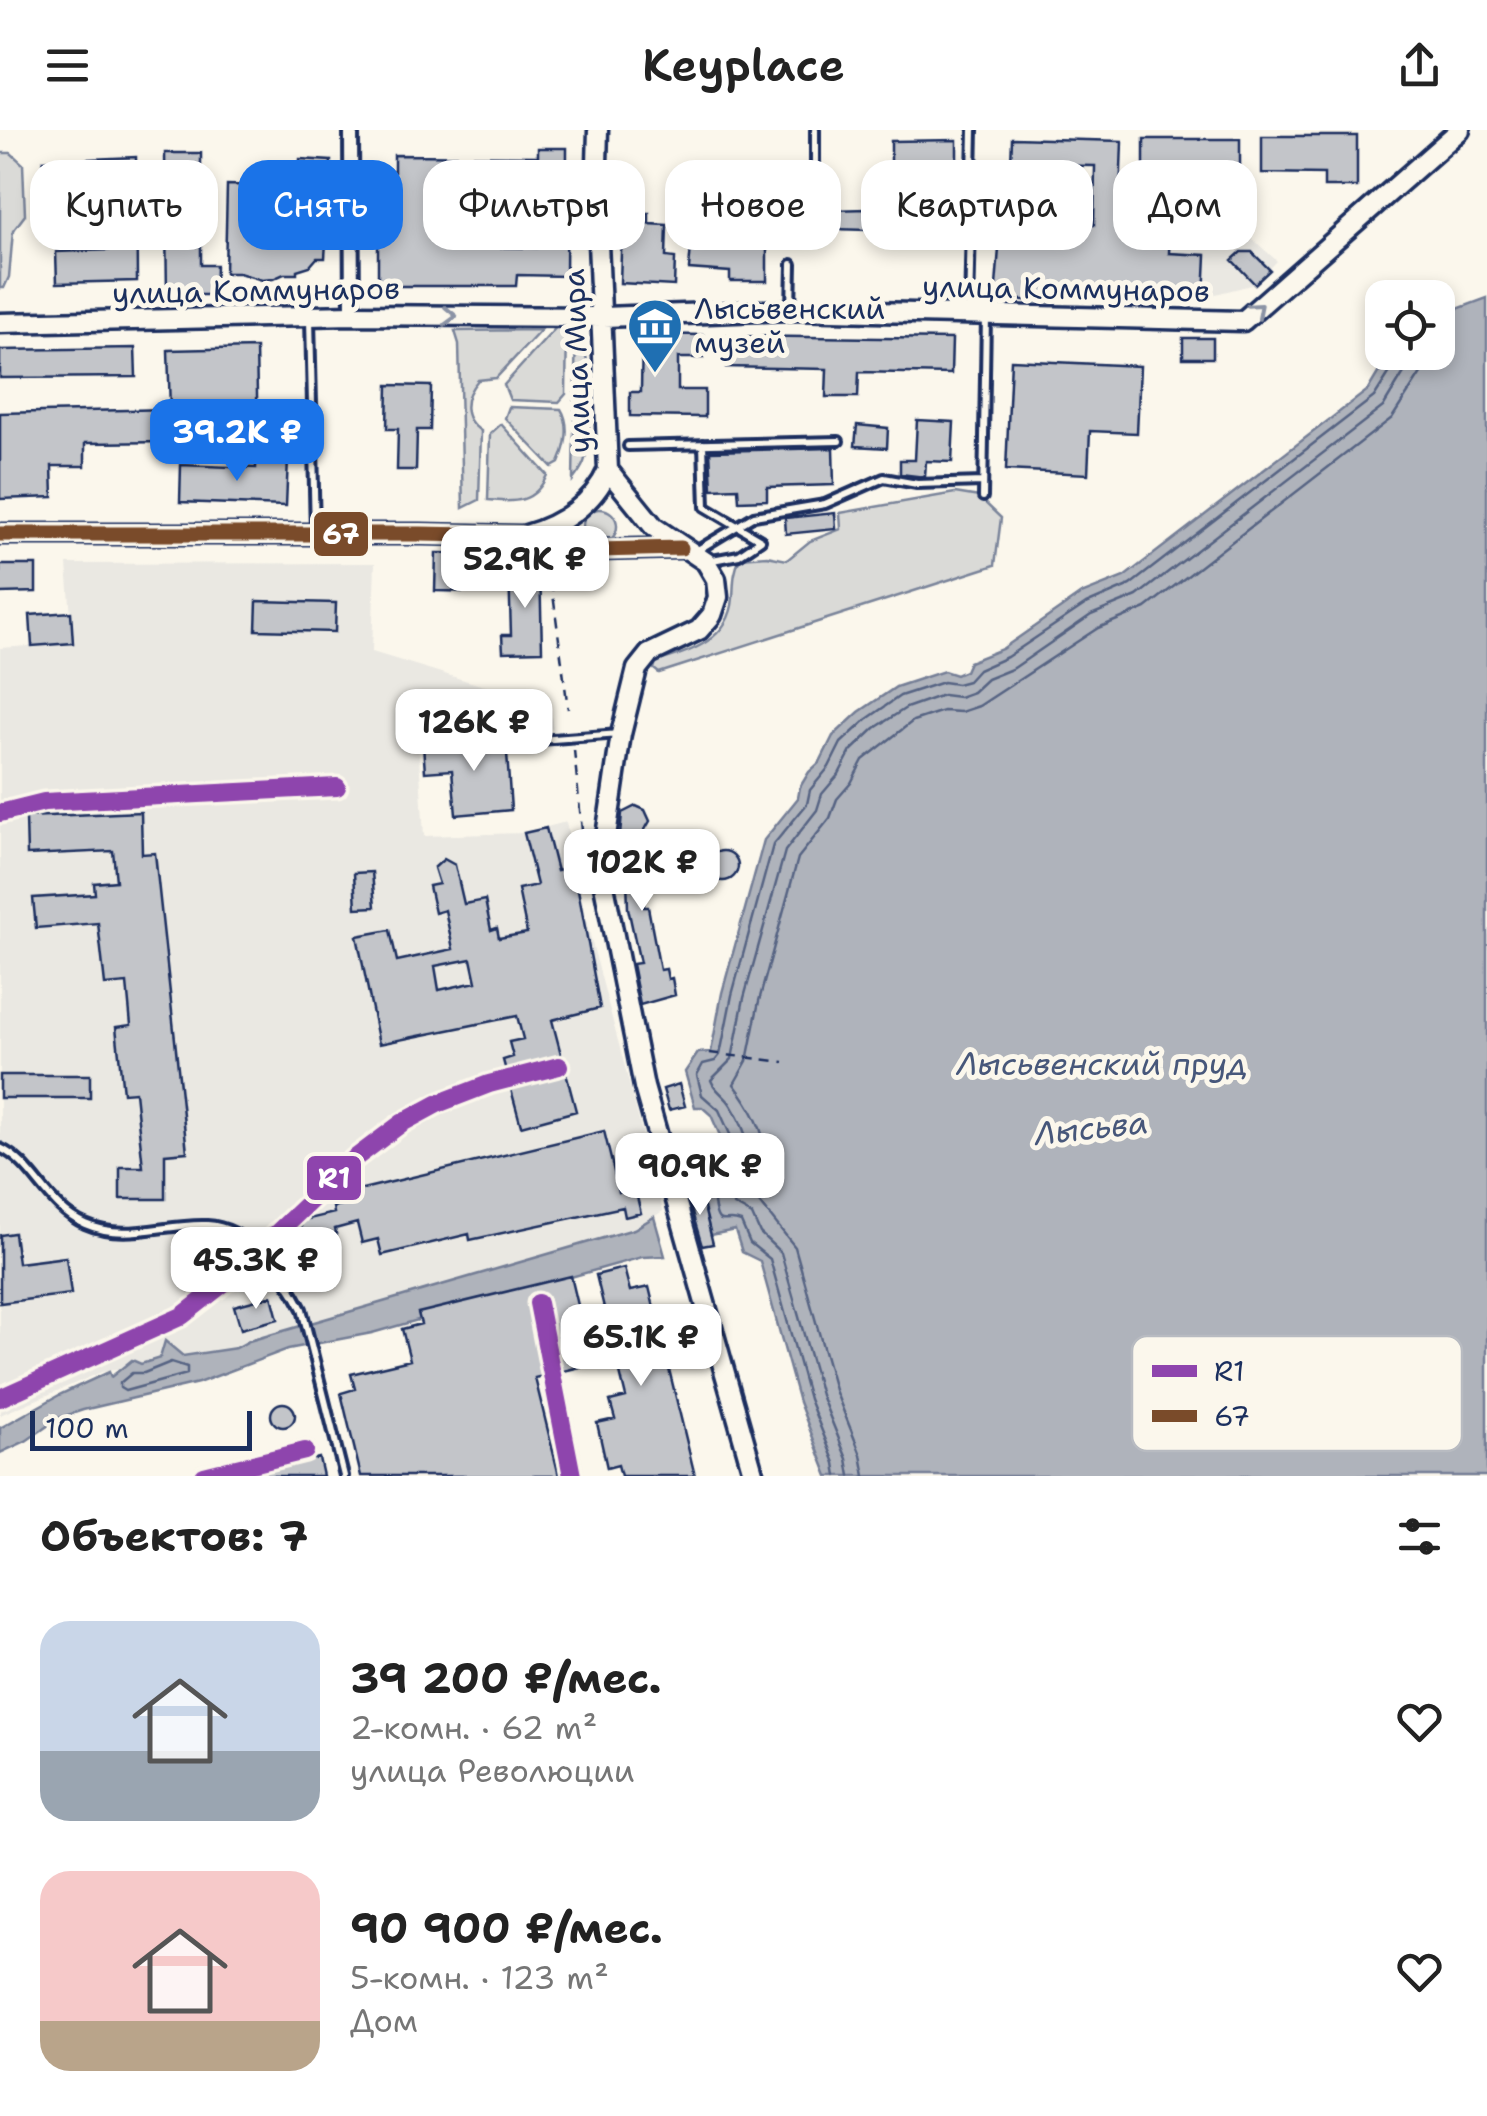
<!DOCTYPE html>
<html lang="ru">
<meta charset="utf-8">
<style>
body{margin:0;font-family:"Shantell Sans",sans-serif;background:#f2f2f2;color:#222;height:100vh;display:flex;flex-direction:column;font-size:38px;white-space:nowrap}
*{box-sizing:border-box;margin:0}
p{font-size:32px;color:#767676}
.icon{flex:none;width:55px;height:55px;fill:none;stroke:currentColor;stroke-width:2;stroke-linecap:round;stroke-linejoin:round}
.map{position:relative;height:1346px;overflow:hidden}
.drawer{display:flex;flex-direction:column;background:#fff;flex:1}
.drawer>*{flex:none}
.top-card{position:absolute;left:30px;top:30px;width:1428px;height:90px;display:flex;gap:20px}
.buttons{position:absolute;left:1365px;top:150px;display:grid;gap:20px}
.buttons a{display:grid;place-items:center;width:90px;height:90px;border-radius:20px;background:#fff;box-shadow:0 5px 15px #0003;font-size:50px}
.scale{position:absolute;left:30px;bottom:25px;width:222px;box-sizing:border-box;padding-left:10px;border:5px solid #1b2f5e;border-top:0;font-size:28px;line-height:35px;white-space:nowrap;color:#1b2f5e;-webkit-text-stroke:8px #fbf7ec;paint-order:stroke}
.price{position:absolute;translate:-50% -85px;padding:0 22px;border-radius:20px;background:#fff;color:#222;font-size:32px;line-height:65px;filter:drop-shadow(0 2px 5px #0008)}
.price::after{content:'';position:absolute;left:50%;top:60px;width:30px;height:22px;margin-left:-15px;background:inherit;clip-path:polygon(0 0,100% 0,50% 100%)}
.price.on{background:#1a73e8;color:#fff}
ul{padding:0;list-style:none}
li{display:flex;align-items:center;gap:30px;height:250px;padding:0 40px}
li span{display:grid;place-items:center;flex:none;width:280px;height:200px;border-radius:30px;color:#555}
li>.icon{margin-inline-start:auto}
span .icon{width:120px;height:120px;fill:#fffc;stroke-width:1}
li b{font-size:42px}
h2{display:flex;justify-content:space-between;align-items:center;height:120px;padding:0 40px;font-size:42px}
.pill{padding:0 35px;border-radius:30px;background:#fff;box-shadow:0 5px 15px #0003;font-size:35px;line-height:90px}
.pill.on{background:#1a73e8;color:#fff}
header{display:flex;justify-content:space-between;align-items:center;height:130px;padding:0 40px;background:#fff;font-size:45px;font-weight:600}
.map>svg:first-child{display:block}
</style>
<header><svg class="icon" aria-label="menu" viewBox="0 0 24 24"><path d="M4 6h16M4 12h16M4 18h16"/></svg>Keyplace<svg class="icon" aria-label="share" viewBox="0 0 24 24"><path d="M12 15V3M7 8l5-5 5 5M5 13v7h14v-7"/></svg></header>
<div class="map">
<svg width="1487" height="1346" viewBox="0 0 1487 1346">
<rect width="100%" height="100%" fill="#fbf7ec"/>
<filter id="ink" filterUnits="userSpaceOnUse"><feTurbulence type="fractalNoise" baseFrequency=".01" numOctaves="2"/><feDisplacementMap in="SourceGraphic" scale="20" xChannelSelector="R" yChannelSelector="G"/><feConvolveMatrix kernelMatrix="1 2 1 2 8 2 1 2 1" color-interpolation-filters="sRGB"/></filter>
<g filter="url(#ink)">
<!-- built -->
<path fill="#eae8e2" d="M1002 91 1246 103 1277 131 1255 154 1204 167 1166 169 1073 162Z
M375 433 372 522 550 576 553 599 510 591 422 565 417 594 424 706 524 703 566 692 586 790 663 1081 634 1099 249 1211 236 1218 102 1242 0 1285V518L73 513 67 434Z"/>
<!-- green -->
<path fill="#dadad7" stroke="#7a849a" stroke-width="2.5" d="M0 23H11L23 34 25 85 13 101 9 147 4 158H0Z
M561 192 567 194 566 264 559 272 510 270 504 255Z
M576 195C592 215 592 303 585 329 583 338 578 343 573 350Z
M541 200 496 248 478 250C463 267 461 288 481 301L479 370 463 378 459 214 455 201Z
M509 277 561 279C571 295 566 317 559 333L552 337 505 288Z
M501 294 547 345C535 373 515 373 488 370L490 304Z
M955 363 979 367 1001 388 995 435 659 543 654 539 656 532C690 522 730 510 733 468 734 452 733 444 740 428L767 426 787 430 810 411 841 399 840 383Z
M583 396a17 17 0 1 1 34 0a17 17 0 1 1-34 0Z"/>
<!-- water -->
<path fill="#afb3bb" stroke="#747e96" stroke-width="2.5" d="M1487 168V1346H828L799 1272 760 1131 742 1122 735 1100 711 1105 700 1064 714 1061 728 1024 711 985 702 977H695L685 942 698 923 711 922 722 863 764 710 798 668 800 657 809 642 820 632 833 606 859 582 896 557 944 541 956 545 965 541 969 532 1002 519 1081 464 1124 447 1368 260 1390 223 1438 222V186Z
M654 1087 665 1126 642 1127 372 1203 288 1219 198 1253 83 1280 59 1288 26 1311 0 1323V1298L61 1264 109 1242 111 1247 132 1230 141 1234 160 1228 165 1211 183 1226 236 1218 249 1211 634 1099Z"/>
<g fill="none" stroke-linecap="round" stroke-linejoin="round">
<!-- shore -->
<path stroke="#566483" stroke-width="2.5" d="M171 1232 187 1237V1244L125 1261 120 1258V1253L132 1243H144Z
M837 1346 835 1333 809 1269 770 1129 750 1113 741 1092C723 1085 718 1101 714 1073L728 1056 738 1022 719 980 702 965 697 945 703 934 715 931 720 925 732 865 773 715 807 674 810 660 829 637 841 613 867 589 900 566 943 552 957 554 968 551 978 540 1007 527 1086 474 1130 455 1374 267 1397 231 1398 222
M850 1346 847 1329 821 1265 781 1123 760 1103 752 1085 734 1075C748 1029 759 1022 731 975 725 965 715 961 711 950L732 929 744 868 785 721 817 680 822 664 839 644 851 621 875 598 906 578 943 565 959 567 973 562 987 549 1014 538 1091 485 1137 466 1383 277 1408 236 1410 222
M865 1346 861 1325 835 1260 795 1117 755 1067C757 1054 764 1041 765 1028 768 1004 748 972 734 954L747 931 759 871 798 728 830 688 837 669 851 653 863 630 913 591 943 581 961 582 979 576 1098 498 1146 478 1392 288 1421 243 1427 222"/>
</g>
<!-- building -->
<path fill="#c3c5c9" stroke="#1b2f5e" stroke-width="2.5" fill-rule="evenodd" d="M1262 6H1357V57H1324V44L1262 43Z
M1012 8 1122 11 1119 98 1170 100 1169 123 1206 125 1204 167 1167 165 1166 169 1051 161 1050 172 995 168 1002 82 1001 34H1011ZM1026 35 1095 36 1094 95 1025 92Z
M1144 9H1240V45H1144Z
M957 10V39H923L924 65H891V11Z
M538 18H567L566 146 517 145 516 156H378V76H394V25L538 26ZM435 63 528 64 527 95H537V118L436 116Z
M165 23H201V135H216L215 165H167Z
M136 27 137 151 57 153 56 122 109 120V97H116L115 60 45 63 43 31Z
M300 29 331 31 325 128H317L310 136 297 140V144H284L273 149 262 150 239 143H225L227 55 299 57Z
M866 79 867 100 797 98V81Z
M632 83H649V94L667 95 666 127 675 128 674 156 620 153 622 93H631Z
M692 105 718 107 717 117H767V151H730V142L689 139Z
M1241 122H1252L1270 140 1255 154 1232 130Z
M642 204 703 205V228H678V260H705V287L630 286V262H641Z
M727 206 952 209 951 244 859 242 858 267H826L827 239 726 237Z
M1183 208H1213V228H1183Z
M135 218 136 247 0 248V220Z
M256 218 258 311 85 313V336H52L53 367 0 369V283L170 279 168 220Z
M1011 230 1140 236 1137 303 1090 301 1088 344 1006 340Z
M388 255 431 256 430 300H417L416 340H397L398 299H387Z
M917 290 954 292 952 332 926 331 925 347 900 344V330H915Z
M857 295 888 298 887 318 855 316Z
M833 318 834 355 767 357V370L739 371 738 358 712 359 710 321Z
M256 326 288 328 286 376 180 372 181 335 256 338Z
M835 383 836 399 786 404 785 388Z
M436 423 487 424 486 462 435 461Z
M0 435H36V462L0 463Z
M540 437 542 521 503 522 502 505H511L509 438Z
M257 471 336 473 335 502 256 500Z
M71 482 73 513 32 516 30 485Z
M506 609 511 680 456 685 452 640 425 642 423 615Z
M636 676 645 680 650 691 642 705 636 737H642L644 777H648L660 840 666 839 668 849 672 848 675 865 640 875 632 834 640 833 628 778 626 718 619 717 622 683Z
M141 682 142 724 155 723 187 1022 165 1024V1069H120V1037H143L135 962 123 963 116 897 131 895 127 853 105 855 98 793 36 798 33 768 95 764 94 753 116 751 113 721 27 725 26 687Z
M546 698 557 741 574 738 600 878 552 890 576 981 521 996 503 930 513 927 509 912 523 909 517 886 379 914 357 806 390 800 397 831 453 819 445 780 435 783 429 756 439 754 434 738 444 729 455 735 464 774 485 770 491 800 497 798 499 808 527 803 518 759 537 755 524 703ZM471 829 476 852 439 860 435 836Z
M708 736a15 15 0 1 1 30 0a15 15 0 1 1-30 0Z
M372 742 375 777 356 778 354 743Z
M0 945H90V968H0Z
M679 954 685 976 669 980 663 959Z
M604 1001 619 1062 635 1059 641 1083 625 1087 623 1077 470 1110 469 1104 382 1125 378 1109 362 1113 357 1093 335 1099 339 1117 300 1126 296 1107 303 1105 300 1091 334 1083 333 1077 349 1073 346 1063Z
M700 1013 703 1026 689 1030 686 1016Z
M700 1061 713 1114 702 1116 687 1065Z
M14 1103 18 1133 66 1127 71 1164 0 1173V1105Z
M624 1138 630 1161 649 1157 695 1346H621L618 1335 607 1338 597 1293 615 1289 610 1271 626 1267 596 1145Z
M571 1146 592 1234 535 1248 559 1346H361L341 1263 355 1259 351 1244 410 1230 402 1199 421 1194 418 1183Z
M272 1166 278 1189 241 1199 234 1176Z
M271 1285a12 12 0 1 1 24 0a12 12 0 1 1-24 0Z
M319 1328 323 1346H264L263 1341Z"/>
<g fill="none" stroke-linecap="round" stroke-linejoin="round">
<!-- lane casing -->
<g stroke="#1b2f5e" stroke-width="14">
<path id="lane" d="M815 0V54
M791 179 792 134
M969 183 973 0
M310 189 315 402
M703 314 705 377 761 410 739 425 707 431
M628 316 839 311
M983 367 986 186
M696 421 754 386 825 374 884 348 917 354 983 352
M526 611 620 604
M0 1018C35 1034 46 1077 85 1094 126 1112 165 1093 207 1095 249 1097 285 1145 302 1179L344 1346"/>
</g>
<!-- street casing -->
<g stroke="#1b2f5e" stroke-width="20">
<path id="street" d="M351 0 352 185"/>
</g>
<!-- secondary casing -->
<g stroke="#1b2f5e" stroke-width="25">
<path id="secondary" d="M0 193 352 185 604 187 791 180 1243 191 1460 0
M608 340 654 397 706 432 716 449 718 467 712 485 699 500 649 524 637 539 621 604 601 740 644 957 754 1346
M0 404H421L520 406 597 420 681 418
M526 405C561 396 594 373 608 340L596 67 598 0"/>
</g>
<!-- path -->
<path stroke="#1b2f5e" stroke-width="2.5" stroke-dasharray="10 8" stroke-linecap="butt" d="M549 433 568 579
M574 620 585 731
M710 923 784 932"/>
<!-- lane -->
<use href="#lane" stroke="#fbf7ec" stroke-width="6"/>
<!-- street -->
<use href="#street" stroke="#fbf7ec" stroke-width="12"/>
<!-- secondary -->
<use href="#secondary" stroke="#fbf7ec" stroke-width="18"/>
<!-- bus-1 casing -->
<g stroke="#fbf7ec" stroke-width="22">
<path id="bus-1" d="M0 404H421L520 406 597 420 681 418"/>
</g>
<!-- bus-1 -->
<use href="#bus-1" stroke="#7a4b2a" stroke-width="15"/>
<!-- rail-1 casing -->
<g stroke="#fbf7ec" stroke-width="25">
<path id="rail-1" d="M0 683 44 672 337 657
M538 1173 572 1346
M0 1268 182 1186 228 1150 354 1029 402 993 437 974 489 954 559 936
M204 1346 305 1321"/>
</g>
<!-- rail-1 -->
<use href="#rail-1" stroke="#8e44ad" stroke-width="18"/>
</g>
<!-- one-way arrows -->
<defs><path id="oneway-chevron" d="M-2-3.5L2.5 0L-2 3.5" fill="none" stroke-width="1.6" stroke-linecap="round" stroke-linejoin="round" transform="scale(2.5)"/></defs>
<g stroke="#8b93a5">
<use href="#oneway-chevron" transform="translate(1257 179) rotate(-41)"/>
<use href="#oneway-chevron" transform="translate(450 186) rotate(1)"/>
</g>
</g>
<!-- icons -->
<defs>
<g id="museum-pin" transform="scale(2.875)"><path d="M0 17L-7.5 6A9.5 9.5 0 1 1 7.5 6Z" fill="#1f6fb2" stroke="#fbf7ec"/><path d="M0-6L6-3V-2H-6V-3ZM-5-1h2V3h-2ZM-1-1h2V3h-2ZM3-1h2V3H3ZM-6 4H6V6H-6Z" fill="#fff"/></g>
</defs>
<g fill-rule="evenodd">
<use href="#museum-pin" x="655" y="196"/>
</g>
<g text-anchor="middle" stroke-width="10" stroke-linejoin="round" paint-order="stroke">
<!-- street labels -->
<g font-size="30" fill="#1b2f5e" stroke="#fbf7ec">
<text transform="translate(1066 159) rotate(1)" y="10">улица Коммунаров</text>
<text transform="translate(256 161) rotate(-1)" y="10">улица Коммунаров</text>
<text transform="translate(577 231) rotate(-92)" y="10">улица Мира</text>
</g>
<!-- poi labels -->
<g font-size="30" fill="#1b2f5e" stroke="#fbf7ec" text-anchor="start">
<text x="694" y="189">Лысьвенский<tspan x="694" dy="34">музей</tspan></text>
</g>
<!-- water labels -->
<g font-size="32" font-style="italic" fill="#47577a" stroke="#fbf7ec">
<text x="1102" y="945">Лысьвенский пруд</text>
<text transform="translate(1091 998) rotate(-6)" y="11">Лысьва</text>
</g>
</g>
<!-- legend -->
<rect x="1132" y="1206" width="330" height="115" rx="15" fill="#fbf7ec" stroke="#b8bbc1" stroke-width="2.5"/>
<rect x="1152" y="1235" width="45" height="12" fill="#8e44ad"/>
<rect x="1152" y="1280" width="45" height="12" fill="#7a4b2a"/>
<g font-size="28" fill="#1b2f5e">
<text x="1214" y="1251">R1</text>
<text x="1214" y="1296">67</text>
</g>
<g stroke="#fbf7ec" stroke-width="4">
<rect x="312" y="380" width="58" height="48" rx="10" fill="#7a4b2a"/>
<rect x="305" y="1024" width="58" height="48" rx="10" fill="#8e44ad"/>
</g>
<g font-size="28" text-anchor="middle" font-weight="bold" fill="#fff">
<text x="341" y="414">67</text>
<text x="334" y="1058">R1</text>
</g>
</svg>
<div class="buttons">
<a><svg class="icon" aria-label="locate" viewBox="0 0 24 24"><circle cx="12" cy="12" r="6"/><path d="M12 2v4M12 18v4M2 12h4M18 12h4"/></svg></a>
</div>
<div class="scale">100 m</div>
<b class="price on" style="left:237px;top:354px">39.2K ₽</b>
<b class="price" style="left:525px;top:481px">52.9K ₽</b>
<b class="price" style="left:474px;top:644px">126K ₽</b>
<b class="price" style="left:642px;top:784px">102K ₽</b>
<b class="price" style="left:700px;top:1088px">90.9K ₽</b>
<b class="price" style="left:256px;top:1182px">45.3K ₽</b>
<b class="price" style="left:641px;top:1259px">65.1K ₽</b>
<div class="top-card">
<a class="pill">Купить</a>
<a class="pill on">Снять</a>
<a class="pill">Фильтры</a>
<a class="pill">Новое</a>
<a class="pill">Квартира</a>
<a class="pill">Дом</a>
</div>
</div>
<section class="drawer">
<h2>Объектов: 7<svg class="icon" aria-label="filters" viewBox="0 0 24 24"><path d="M4 7h16M4 17h16"/><circle cx="9" cy="7" r="2"/><circle cx="15" cy="17" r="2"/></svg></h2>
<ul>
<li><span style="background:linear-gradient(#c9d6e8 65%,#9aa5b1 0)"><svg class="icon" aria-label="home" viewBox="0 0 24 24"><path d="M3 11l9-7 9 7M6 9v11h12V9"/></svg></span><div><b>39 200 ₽/мес.</b><p>2-комн. · 62 m²</p><p>улица Революции</p></div><svg class="icon" aria-label="heart" viewBox="0 0 24 24"><path d="M12 20l-8-8c-3-5 5-10 8-4 3-6 11-1 8 4z"/></svg></li>
<li><span style="background:linear-gradient(#f6c9c9 75%,#b9a48a 0)"><svg class="icon" aria-label="home" viewBox="0 0 24 24"><path d="M3 11l9-7 9 7M6 9v11h12V9"/></svg></span><div><b>90 900 ₽/мес.</b><p>5-комн. · 123 m²</p><p>Дом</p></div><svg class="icon" aria-label="heart" viewBox="0 0 24 24"><path d="M12 20l-8-8c-3-5 5-10 8-4 3-6 11-1 8 4z"/></svg></li>
</ul>
</section>
